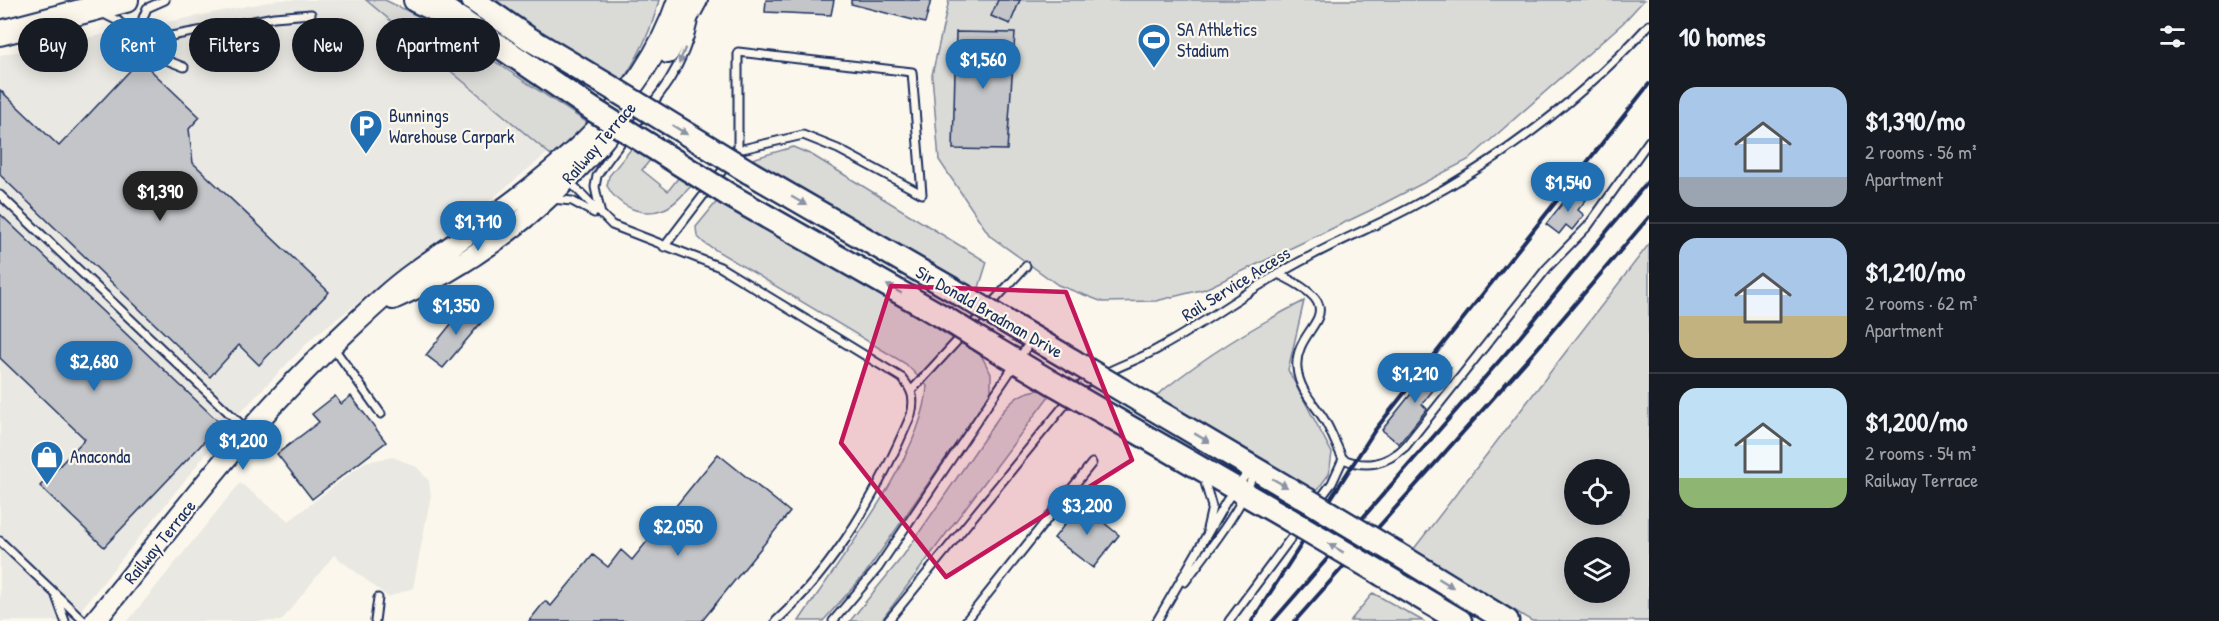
<!DOCTYPE html>
<meta charset="utf-8">
<style>
body{margin:0;font-family:"Patrick Hand",sans-serif;background:#20242c;color:#f1f3f6;height:100vh;display:flex;flex-direction:column;font-size:22px;white-space:nowrap}
*{box-sizing:border-box;margin:0}
p{font-size:20px;color:#9ea1a6}
.icon{flex:none;width:33px;height:33px;fill:none;stroke:currentColor;stroke-width:2;stroke-linecap:round;stroke-linejoin:round}
.map{position:relative;flex:1;overflow:hidden}
.panel{display:flex;flex-direction:column;background:#171b24;width:570px}
.panel>*{flex:none}
.top-card{position:absolute;left:18px;top:18px;width:570px;height:54px;display:flex;gap:12px}
.fabs{position:absolute;left:1564px;top:459px;display:grid;gap:12px}
.fabs a{display:grid;place-items:center;width:66px;height:66px;border-radius:50%;background:#171b24;box-shadow:0 3px 15px #0003;font-size:30px}
.price{position:absolute;translate:-50% -51px;padding:0 14px;border-radius:21px;background:#1f6fb2;color:#fff;font-size:20px;line-height:39px;filter:drop-shadow(0 2px 3px #0008)}
.price::after{content:'';position:absolute;left:50%;top:36px;width:18px;height:14px;margin-left:-9px;background:inherit;clip-path:polygon(0 0,100% 0,50% 100%)}
.price.active{background:#222;color:#fff}
ul{padding:0;list-style:none}
li{display:flex;align-items:center;gap:18px;height:150px;padding:0 30px}
li+li{border-top:2px solid #363941}
li span{display:grid;place-items:center;flex:none;width:168px;height:120px;border-radius:18px;color:#555}
li>.icon{margin-inline-start:auto}
span .icon{width:72px;height:72px;fill:#fffc;stroke-width:1}
li b{font-size:26px}
h2{display:flex;justify-content:space-between;align-items:center;height:72px;padding:0 30px;font-size:26px}
.tag{padding:0 21px;border-radius:27px;background:#171b24;box-shadow:0 3px 15px #0003;font-size:21px;line-height:54px}
.tag.active{background:#1f6fb2;color:#fff}
main{display:flex;flex:1;min-height:0}
.map>svg:first-child{display:block}
</style>
<main>
<div class="map">
<svg width="1649" height="621" viewBox="0 0 1649 621">
<rect width="100%" height="100%" fill="#fbf7ec"/>
<filter id="ink" filterUnits="userSpaceOnUse"><feTurbulence type="fractalNoise" baseFrequency=".0167" numOctaves="2"/><feDisplacementMap in="SourceGraphic" scale="12" xChannelSelector="R" yChannelSelector="G"/><feConvolveMatrix kernelMatrix="1 2 1 2 8 2 1 2 1" color-interpolation-filters="sRGB"/></filter>
<g filter="url(#ink)">
<!-- built -->
<path fill="#eae8e2" d="M278 0H376L555 147 444 238 314 336 234 419 72 621H0V55Z
M393 457 417 467 429 481 431 495 413 588 388 597 334 555 281 621H128L240 483 289 521 365 462Z"/>
<!-- green -->
<path fill="#dadad7" stroke="#7a849a" stroke-width="1.5" fill-rule="evenodd" d="M366 0H385L447 30 588 123 552 156Z
M485 0H659C652 29 637 61 619 85Z
M949 0H1644L1623 23 1468 160 1369 211 1205 289 1156 301 1103 302 1058 285 990 236 939 160 932 75Z
M793 147 812 155 987 262 977 294 745 161Z
M632 148 651 159 642 170 668 191 679 177 693 184C684 193 675 205 664 209 641 218 618 206 607 186L609 176Z
M719 199 981 355 991 374V393L865 574 823 621H799C837 564 925 452 927 386L906 364 704 243 697 236 696 227Z
M1649 244V621H1532L1413 550ZM1575 470H1620V514H1575ZM1575 548H1620V592H1575Z
M1304 301 1288 370 1332 453 1329 474 1313 496 1151 400C1198 361 1250 328 1304 301Z
M1039 390 1049 396 881 621H850L903 556 1003 411C1015 398 1021 392 1039 390Z
M1373 593 1423 621H1350Z"/>
<!-- building -->
<path fill="#c3c5c9" stroke="#1b2f5e" stroke-width="1.5" d="M766 0H834L831 15 765 12Z
M851 0H931L925 23 851 4Z
M998 0H1020L1010 24 991 16Z
M956 32 1015 33 1007 150 953 149Z
M140 60 200 117 189 129 193 163 329 292 259 365 239 345 210 377 0 175V90L59 146Z
M1573 190 1586 200 1578 210 1584 215 1572 230 1566 225 1559 234 1546 224Z
M0 214 221 424 104 547 40 486 85 439 0 358Z
M468 303 485 318 443 368 426 355Z
M1439 359 1451 368 1422 404 1427 409 1399 444 1382 430Z
M335 396 341 404 351 396 386 442 312 499 277 454 319 422 312 414Z
M718 454 790 512 702 621H529L545 601 551 606 593 555 608 567 621 550 632 560Z
M1081 504 1119 535 1093 568 1054 538Z"/>
<g fill="none" stroke-linecap="round" stroke-linejoin="round">
<!-- service casing -->
<g stroke="#1b2f5e" stroke-width="11">
<path id="service" d="M165 0 147 8 143 18 149 30 160 38 274 17 311 14
M102 13 118 21 161 58 184 67
M569 181 612 225 720 267 902 378C913 391 915 399 911 415 878 492 838 564 776 621
M0 195 248 431
M552 199 572 201 594 213
M601 215 595 187 597 176C630 122 679 89 693 23
M664 247 738 150V52L912 72 922 194 838 149 803 135 738 150
M333 347 381 414
M1104 374C1123 364 1143 358 1161 347 1212 319 1257 283 1309 257 1344 238 1381 224 1415 205 1502 159 1583 97 1649 25
M912 390 1026 266
M1343 459C1367 469 1386 464 1405 447L1547 268 1588 226 1649 141
M1204 479 1212 507 1207 529
M0 541 84 621
M1185 582C1204 556 1248 502 1253 472
M56 596 65 621
M375 621 378 598
M833 621 878 568 1032 339
M888 621 1081 385 1094 379
M966 621 1092 463
M1157 621 1227 500 1249 471
M1229 621 1332 483 1343 459C1337 447 1332 433 1325 421 1315 404 1299 391 1297 368 1293 324 1361 313 1278 274"/>
</g>
<!-- secondary casing -->
<g stroke="#1b2f5e" stroke-width="24">
<path id="secondary" d="M668 53 697 0
M393 299C481 261 551 204 612 130
M95 621C171 528 243 428 331 346 358 321 385 293 416 271 518 198 636 126 678 0"/>
</g>
<!-- primary casing -->
<g stroke="#1b2f5e" stroke-width="27">
<path id="primary" d="M473 0 528 38 612 88
M446 10 595 111
M749 172 962 295
M729 195 945 318
M1005 321 1073 361
M987 344 1056 385
M1152 408 1306 499
M1134 430 1290 520
M1396 553 1507 621
M1383 575 1460 621"/>
</g>
<!-- trunk casing -->
<g stroke="#1b2f5e" stroke-width="28">
<path id="trunk" d="M416 0 461 21
M0 33 126 0"/>
</g>
<!-- service -->
<use href="#service" stroke="#fbf7ec" stroke-width="7"/>
<!-- secondary -->
<use href="#secondary" stroke="#fbf7ec" stroke-width="20"/>
<!-- primary -->
<use href="#primary" stroke="#fbf7ec" stroke-width="22"/>
<!-- trunk -->
<use href="#trunk" stroke="#fbf7ec" stroke-width="24"/>
<!-- rail -->
<path stroke="#1b2f5e" stroke-width="4" d="M1252 621 1375 430 1649 84
M1273 621 1520 337 1649 180
M1295 621 1535 351 1649 217"/>
<!-- primary-bridge casing -->
<g stroke="#1b2f5e" stroke-width="27" stroke-linecap="butt">
<path id="primary-bridge" d="M612 88 749 172
M595 111 729 195
M962 295 1005 321
M945 318 987 344
M1073 361 1152 408
M1056 385 1134 430
M1306 499 1396 553
M1290 520 1383 575"/>
</g>
<!-- primary-bridge -->
<use href="#primary-bridge" stroke="#fbf7ec" stroke-width="22"/>
</g>
<!-- one-way arrows -->
<defs><path id="oneway-solid" d="M-6-.8H1V-3.2L6.5 0L1 3.2V.8H-6Z" transform="scale(1.5)"/></defs>
<g fill="#8b93a5">
<use href="#oneway-solid" transform="translate(682 56) rotate(111)"/>
<use href="#oneway-solid" transform="translate(680 130) rotate(32)"/>
<use href="#oneway-solid" transform="translate(799 201) rotate(30)"/>
<use href="#oneway-solid" transform="translate(894 289) rotate(-150)"/>
<use href="#oneway-solid" transform="translate(1202 438) rotate(31)"/>
<use href="#oneway-solid" transform="translate(1280 483) rotate(30)"/>
<use href="#oneway-solid" transform="translate(1336 548) rotate(-149)"/>
<use href="#oneway-solid" transform="translate(1446 583) rotate(32)"/>
</g>
</g>
<!-- marked area -->
<path fill="#c2185b" fill-opacity="0.2" stroke="#c2185b" stroke-width="4.5" stroke-linejoin="round" d="M891 286 1066 292 1132 460 946 577 841 443Z"/>
<!-- icons -->
<defs>
<g id="stadium-pin" transform="scale(1.725)"><path d="M0 17L-7.5 6A9.5 9.5 0 1 1 7.5 6Z" fill="#1f6fb2" stroke="#fbf7ec"/><path d="M0-5a6.5 5 0 1 0 0 10a6.5 5 0 1 0 0-10ZM-3.5-1.8h7v3.6h-7Z" fill="#fff"/></g>
<g id="parking-pin" transform="scale(1.725)"><path d="M0 17L-7.5 6A9.5 9.5 0 1 1 7.5 6Z" fill="#1f6fb2" stroke="#fbf7ec"/><path d="M-3.5-5.5H1a3.5 3.5 0 0 1 0 7H-1V5.5H-3.5ZM-1-3.4V-.6H.8a1.4 1.4 0 0 0 0-2.8Z" fill="#fff"/></g>
<g id="shop-pin" transform="scale(1.725)"><path d="M0 17L-7.5 6A9.5 9.5 0 1 1 7.5 6Z" fill="#1f6fb2" stroke="#fbf7ec"/><path d="M-5-2.5h2.3a2.7 3.5 0 0 1 5.4 0H5L5.5 6h-11ZM-1.5-2.5h3a1.5 2.3 0 0 0-3 0Z" fill="#fff"/></g>
</defs>
<g fill-rule="evenodd">
<use href="#stadium-pin" x="1154" y="40"/>
<use href="#parking-pin" x="366" y="126"/>
<use href="#shop-pin" x="47" y="457"/>
</g>
<g text-anchor="middle" stroke-width="4.5" stroke-linejoin="round" paint-order="stroke">
<!-- poi labels -->
<g font-size="18" fill="#1b2f5e" stroke="#fbf7ec" text-anchor="start">
<text x="1177" y="36">SA Athletics<tspan x="1177" dy="21">Stadium</tspan></text>
<text x="389" y="122">Bunnings<tspan x="389" dy="21">Warehouse Carpark</tspan></text>
<text x="70" y="463">Anaconda</text>
</g>
<!-- street labels -->
<g font-size="18" fill="#1b2f5e" stroke="#fbf7ec">
<text transform="translate(599 143) rotate(-49)" y="6">Railway Terrace</text>
<text transform="translate(1236 284) rotate(-32)" y="6">Rail Service Access</text>
<text transform="translate(989 312) rotate(30)" y="6">Sir Donald Bradman Drive</text>
<text transform="translate(160 542) rotate(-51)" y="6">Railway Terrace</text>
</g>
</g>
</svg>
<div class="fabs">
<a><svg class="icon" aria-label="locate" viewBox="0 0 24 24"><circle cx="12" cy="12" r="6"/><path d="M12 2v4M12 18v4M2 12h4M18 12h4"/></svg></a>
<a><svg class="icon" aria-label="layers" viewBox="0 0 24 24"><path d="M12 4l9 5-9 5-9-5zM3 14l9 5 9-5"/></svg></a>
</div>
<b class="price" style="left:983px;top:90px">$1,560</b>
<b class="price" style="left:1568px;top:213px">$1,540</b>
<b class="price active" style="left:160px;top:222px">$1,390</b>
<b class="price" style="left:478px;top:252px">$1,710</b>
<b class="price" style="left:456px;top:336px">$1,350</b>
<b class="price" style="left:94px;top:392px">$2,680</b>
<b class="price" style="left:1415px;top:404px">$1,210</b>
<b class="price" style="left:243px;top:471px">$1,200</b>
<b class="price" style="left:1087px;top:536px">$3,200</b>
<b class="price" style="left:678px;top:557px">$2,050</b>
<div class="top-card">
<a class="tag">Buy</a>
<a class="tag active">Rent</a>
<a class="tag">Filters</a>
<a class="tag">New</a>
<a class="tag">Apartment</a>
</div>
</div>
<section class="panel">
<h2>10 homes<svg class="icon" aria-label="filters" viewBox="0 0 24 24"><path d="M4 7h16M4 17h16"/><circle cx="9" cy="7" r="2"/><circle cx="15" cy="17" r="2"/></svg></h2>
<ul>
<li><span style="background:linear-gradient(#a9c7e8 75%,#9aa5b1 0)"><svg class="icon" aria-label="home" viewBox="0 0 24 24"><path d="M3 11l9-7 9 7M6 9v11h12V9"/></svg></span><div><b>$1,390/mo</b><p>2 rooms · 56 m²</p><p>Apartment</p></div></li>
<li><span style="background:linear-gradient(#a9c7e8 65%,#c2b280 0)"><svg class="icon" aria-label="home" viewBox="0 0 24 24"><path d="M3 11l9-7 9 7M6 9v11h12V9"/></svg></span><div><b>$1,210/mo</b><p>2 rooms · 62 m²</p><p>Apartment</p></div></li>
<li><span style="background:linear-gradient(#bfe0f5 75%,#8fb573 0)"><svg class="icon" aria-label="home" viewBox="0 0 24 24"><path d="M3 11l9-7 9 7M6 9v11h12V9"/></svg></span><div><b>$1,200/mo</b><p>2 rooms · 54 m²</p><p>Railway Terrace</p></div></li>
</ul>
</section>
</main>
